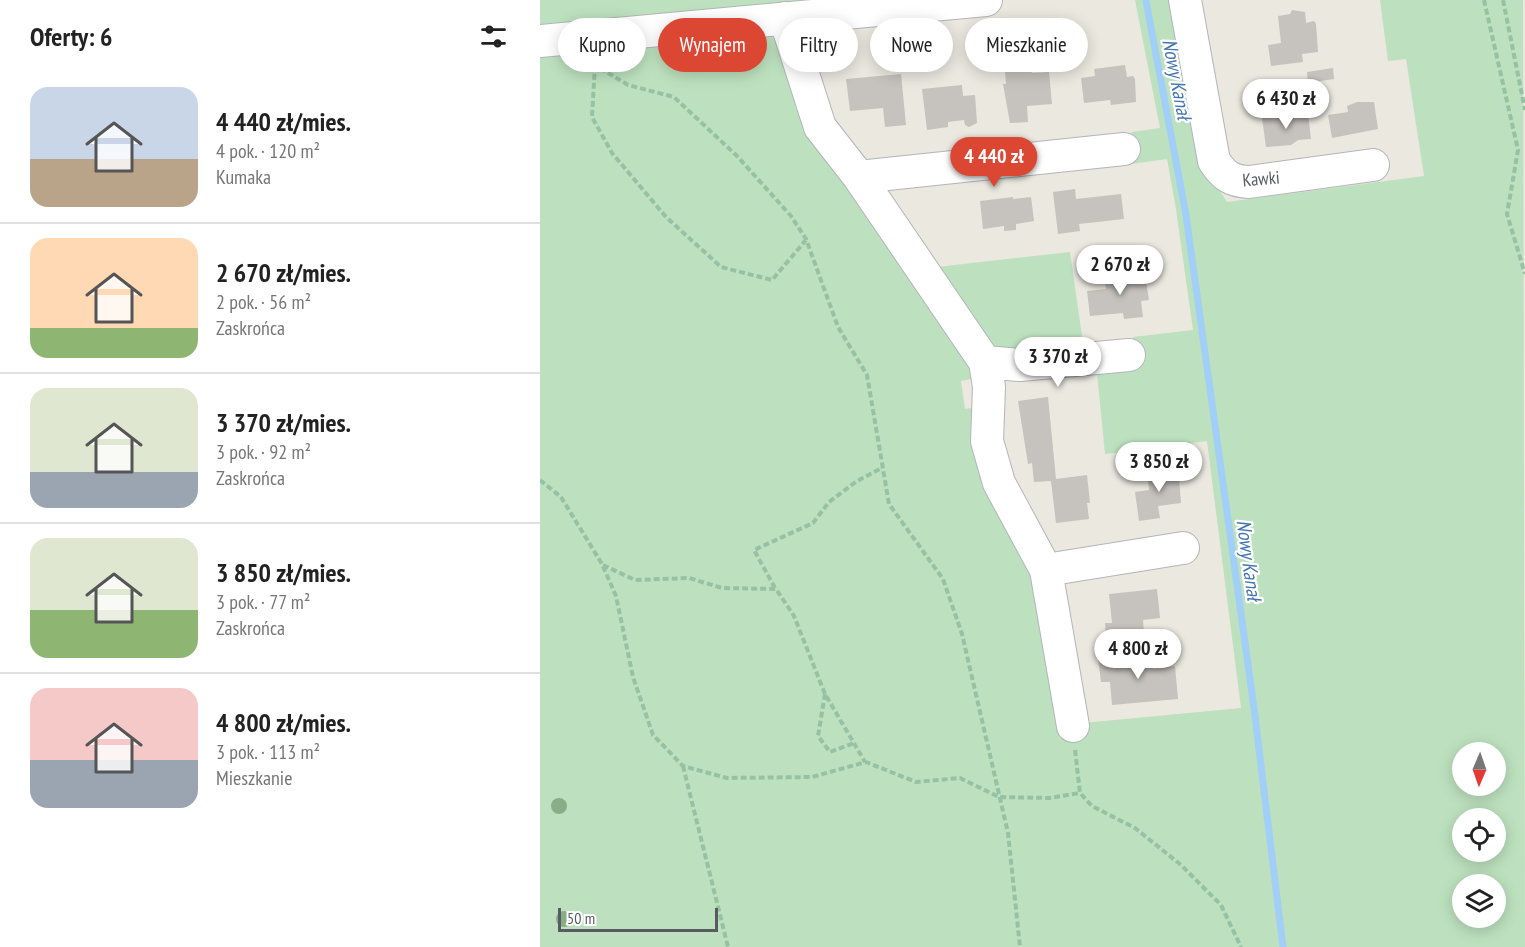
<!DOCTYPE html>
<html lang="pl">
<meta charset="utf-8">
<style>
body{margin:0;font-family:"PT Sans Narrow",sans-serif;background:#f2f2f2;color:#222;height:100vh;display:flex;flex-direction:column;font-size:22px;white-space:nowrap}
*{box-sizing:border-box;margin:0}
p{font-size:20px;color:#767676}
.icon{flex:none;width:33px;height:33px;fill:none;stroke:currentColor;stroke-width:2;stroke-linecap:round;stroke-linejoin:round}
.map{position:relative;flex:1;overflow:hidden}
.drawer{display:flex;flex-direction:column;background:#fff;width:540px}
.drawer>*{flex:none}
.top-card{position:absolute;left:18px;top:18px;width:570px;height:54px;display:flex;gap:12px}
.needle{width:39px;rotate:182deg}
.fabs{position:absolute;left:912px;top:742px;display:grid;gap:12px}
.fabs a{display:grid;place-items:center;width:54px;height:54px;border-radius:50%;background:#fff;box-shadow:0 3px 15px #0003;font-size:30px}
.scale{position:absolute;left:18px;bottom:15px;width:160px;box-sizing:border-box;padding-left:6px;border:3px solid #585b60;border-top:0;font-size:16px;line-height:21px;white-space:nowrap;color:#585b60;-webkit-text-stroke:4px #fff;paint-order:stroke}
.price{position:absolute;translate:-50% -51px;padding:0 14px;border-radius:21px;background:#fff;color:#222;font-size:20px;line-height:39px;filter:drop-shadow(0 2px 3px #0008)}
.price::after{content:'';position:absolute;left:50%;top:36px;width:18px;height:14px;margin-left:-9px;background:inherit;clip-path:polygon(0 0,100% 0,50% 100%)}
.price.active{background:#dc4734;color:#fff}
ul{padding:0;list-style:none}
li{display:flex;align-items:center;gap:18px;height:150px;padding:0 30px}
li+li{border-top:2px solid #e0e0e0}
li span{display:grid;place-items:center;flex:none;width:168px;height:120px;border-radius:18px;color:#555}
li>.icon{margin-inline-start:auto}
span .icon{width:72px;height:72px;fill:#fffc;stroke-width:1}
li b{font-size:26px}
h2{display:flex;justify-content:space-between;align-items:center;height:72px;padding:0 30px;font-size:26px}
.tag{padding:0 21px;border-radius:27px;background:#fff;box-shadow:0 3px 15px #0003;font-size:21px;line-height:54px}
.tag.active{background:#dc4734;color:#fff}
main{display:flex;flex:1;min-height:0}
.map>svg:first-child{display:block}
</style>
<main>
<section class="drawer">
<h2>Oferty: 6<svg class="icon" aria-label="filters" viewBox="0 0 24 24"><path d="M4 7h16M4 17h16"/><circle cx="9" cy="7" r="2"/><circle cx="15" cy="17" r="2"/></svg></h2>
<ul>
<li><span style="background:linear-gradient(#c9d6e8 60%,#b9a48a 0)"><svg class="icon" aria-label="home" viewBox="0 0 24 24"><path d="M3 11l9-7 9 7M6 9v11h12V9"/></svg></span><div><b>4 440 zł/mies.</b><p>4 pok. · 120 m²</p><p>Kumaka</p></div></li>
<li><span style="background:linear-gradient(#ffd9b3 75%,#8fb573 0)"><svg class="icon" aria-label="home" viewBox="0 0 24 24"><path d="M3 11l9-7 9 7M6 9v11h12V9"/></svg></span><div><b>2 670 zł/mies.</b><p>2 pok. · 56 m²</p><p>Zaskrońca</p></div></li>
<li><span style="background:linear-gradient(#dfe7d0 70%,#9aa5b1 0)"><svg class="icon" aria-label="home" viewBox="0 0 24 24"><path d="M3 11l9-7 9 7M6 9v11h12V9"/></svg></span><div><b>3 370 zł/mies.</b><p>3 pok. · 92 m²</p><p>Zaskrońca</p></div></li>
<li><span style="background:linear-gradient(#dfe7d0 60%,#8fb573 0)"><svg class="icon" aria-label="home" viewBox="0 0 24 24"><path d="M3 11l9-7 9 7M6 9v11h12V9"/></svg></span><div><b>3 850 zł/mies.</b><p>3 pok. · 77 m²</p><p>Zaskrońca</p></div></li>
<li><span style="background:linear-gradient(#f6c9c9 60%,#9aa5b1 0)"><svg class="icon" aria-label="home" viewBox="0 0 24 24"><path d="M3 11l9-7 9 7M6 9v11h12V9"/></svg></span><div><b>4 800 zł/mies.</b><p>3 pok. · 113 m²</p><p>Mieszkanie</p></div></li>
</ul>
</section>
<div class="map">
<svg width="985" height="947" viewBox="0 0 985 947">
<rect width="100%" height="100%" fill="#eae8df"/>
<!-- green -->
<path fill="#bde1be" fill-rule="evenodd" d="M0 0H265L0 28Z
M595 0H632L674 182 687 202 884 176 866 59 848 61 840 0H983L985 947H0V49L229 34 246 50 256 109 283 152 363 260 438 378 421 381 425 409 437 407 492 561 522 725 701 708 667 441 565 454 557 373 596 369 593 337 653 330 636 209 627 159 591 164 588 143 592 132 620 128ZM922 753H956V786H922ZM922 819H956V852H922ZM922 885H956V918H922Z
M530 252 543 343 465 351 444 340 397 267Z"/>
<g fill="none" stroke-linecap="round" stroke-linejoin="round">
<!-- stream -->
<path stroke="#a1cff8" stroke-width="7" d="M606 1 646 215 714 708 743 947"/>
</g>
<!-- building -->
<path fill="#c6c2bd" d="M752 10 765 12 766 23 774 21 776 24 778 52 762 54 763 62 731 66 728 45 741 43 738 16 750 14Z
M585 65 587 77 593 76 595 79 596 102 571 105 570 100 544 103 541 78 555 76 554 69Z
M793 68 794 79 768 83 767 72Z
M491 70 492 73 509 72 512 104 487 106 488 122 470 123 463 84H466L465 72Z
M361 74 366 125 345 127 343 108 310 111 306 79Z
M422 85 423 96 435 95 437 123 429 127 425 125 424 120 408 122V127L387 130 382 89Z
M817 102H834L838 129 792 138 788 115 808 112 807 106Z
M754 114H768L771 139 758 140 751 145 726 147 722 118Z
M535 189 536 199 581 194 584 219 539 224 540 231 518 234 513 192Z
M473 197V199L491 197 494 221 476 224V230L464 231V226L443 229 440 201Z
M601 270 603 281H606L609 300 601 301 603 317 584 319 583 313 550 316 547 291 566 289 564 275Z
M508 397 516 479 547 475 550 503H547L549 519 516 523 511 481 494 482 492 463 488 464 478 401Z
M638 467 641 503 618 506 620 518 599 521 595 492 609 490 607 471Z
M617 589 620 618 603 620 604 634 566 638 565 623H572L569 594Z
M583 656V659L612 656 613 669 635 666 638 699 572 705 570 682H561L558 658Z"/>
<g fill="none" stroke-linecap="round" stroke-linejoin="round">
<!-- minor casing -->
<g stroke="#b2b5ba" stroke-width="34">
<path id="minor" d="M645 0 674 161C684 176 691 181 709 182L833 165
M245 18 280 127 319 177 445 362 449 387 447 441 459 483 506 570 533 726
M0 41 446 0
M319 177 584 149
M445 362 480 365 589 355
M506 570 643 548"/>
</g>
<!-- path -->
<path stroke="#97c1a4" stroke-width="4" stroke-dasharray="6 3" stroke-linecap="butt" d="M944 0 978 150 967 214 985 274
M963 0 985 110
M55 62V65L88 85 134 97 197 156 251 216 266 239 298 327 327 375 349 504 403 579 422 634 468 833 480 947
M55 65 52 117 72 153 126 217 181 267 232 280 266 240
M0 480 21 497 62 564 76 596 93 677 113 735 143 766 187 778 272 777 326 762 376 782 420 778 459 797 509 798 540 793
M63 565 95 580 149 578 182 588 236 589 254 616 285 694 325 762
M235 588 214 550 273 523 289 502 317 481 342 468
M285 694 278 736 290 752 314 743
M535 750 540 793 552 806 595 828 641 865 681 905 701 947
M143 766 188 947"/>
<!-- minor -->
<use href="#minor" stroke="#fff" stroke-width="32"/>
</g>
<!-- trees -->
<g fill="#89ae87">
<circle cx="210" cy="44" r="8"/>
<circle cx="72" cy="60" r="8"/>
<circle cx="19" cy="806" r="8"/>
<circle cx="24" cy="919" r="8"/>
</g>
<g text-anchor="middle" stroke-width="4.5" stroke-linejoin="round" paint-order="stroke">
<!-- street labels -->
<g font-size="18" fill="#585b60" stroke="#fff">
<text transform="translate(721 179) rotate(-5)" y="6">Kawki</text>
</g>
<!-- water labels -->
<g font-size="20" font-style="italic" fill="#4475b1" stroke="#fff">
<text transform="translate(637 79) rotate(79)" y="7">Nowy Kanał</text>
<text transform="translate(709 560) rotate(82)" y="7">Nowy Kanał</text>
</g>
</g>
</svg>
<div class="fabs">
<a><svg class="needle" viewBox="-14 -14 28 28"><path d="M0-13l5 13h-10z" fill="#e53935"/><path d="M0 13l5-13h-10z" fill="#767676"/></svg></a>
<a><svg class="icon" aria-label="locate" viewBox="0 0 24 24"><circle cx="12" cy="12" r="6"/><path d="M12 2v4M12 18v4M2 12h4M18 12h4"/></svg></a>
<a><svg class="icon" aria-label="layers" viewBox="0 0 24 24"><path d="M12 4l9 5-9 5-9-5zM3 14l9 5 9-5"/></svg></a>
</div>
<div class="scale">50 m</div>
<b class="price" style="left:746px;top:130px">6 430 zł</b>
<b class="price active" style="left:454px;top:188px">4 440 zł</b>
<b class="price" style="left:580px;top:296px">2 670 zł</b>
<b class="price" style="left:518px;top:388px">3 370 zł</b>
<b class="price" style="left:619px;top:493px">3 850 zł</b>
<b class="price" style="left:598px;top:680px">4 800 zł</b>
<div class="top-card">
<a class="tag">Kupno</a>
<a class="tag active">Wynajem</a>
<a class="tag">Filtry</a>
<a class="tag">Nowe</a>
<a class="tag">Mieszkanie</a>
</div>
</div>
</main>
